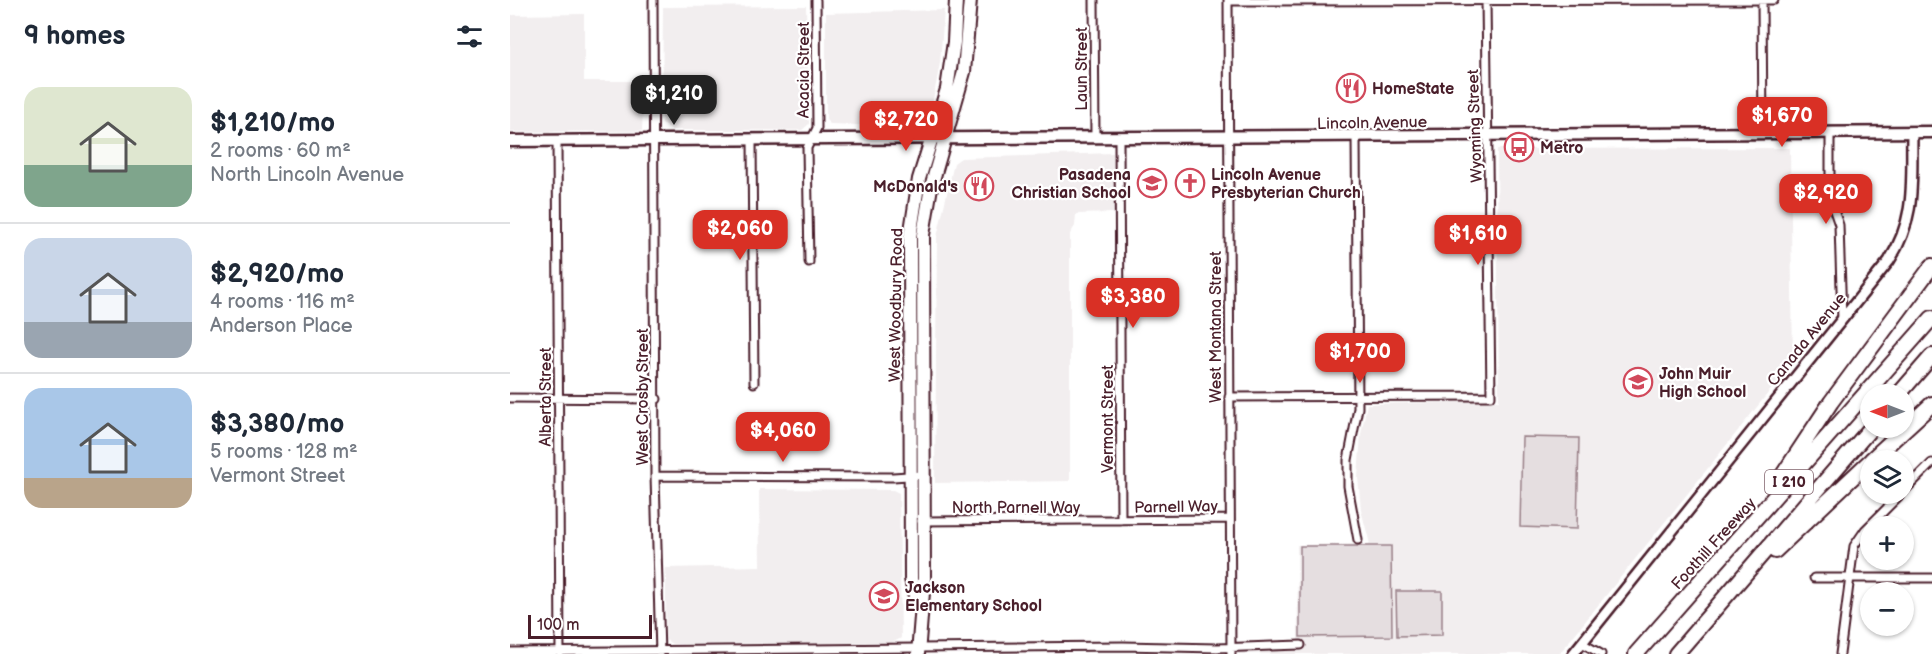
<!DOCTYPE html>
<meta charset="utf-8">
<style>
body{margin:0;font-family:"Balsamiq Sans",sans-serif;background:#f6f6f7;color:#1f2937;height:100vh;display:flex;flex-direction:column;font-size:22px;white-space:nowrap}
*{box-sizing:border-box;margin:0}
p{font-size:20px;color:#747a83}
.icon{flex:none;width:33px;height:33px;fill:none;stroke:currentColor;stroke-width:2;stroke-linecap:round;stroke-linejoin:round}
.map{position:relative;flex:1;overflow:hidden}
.panel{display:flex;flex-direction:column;background:#fff;width:510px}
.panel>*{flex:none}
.needle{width:39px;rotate:270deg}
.buttons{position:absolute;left:1350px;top:384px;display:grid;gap:12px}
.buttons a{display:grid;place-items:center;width:54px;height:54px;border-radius:50%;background:#fff;box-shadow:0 2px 4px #0004;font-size:30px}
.scale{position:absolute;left:18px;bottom:15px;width:124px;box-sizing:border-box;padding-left:6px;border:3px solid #4a1f2b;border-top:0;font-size:16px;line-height:21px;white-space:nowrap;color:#4a1f2b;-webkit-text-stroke:4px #fff;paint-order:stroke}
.price{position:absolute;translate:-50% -51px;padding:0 14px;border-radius:12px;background:#d93025;color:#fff;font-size:20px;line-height:39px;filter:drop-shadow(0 2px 3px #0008)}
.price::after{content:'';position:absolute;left:50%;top:36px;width:18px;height:14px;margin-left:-9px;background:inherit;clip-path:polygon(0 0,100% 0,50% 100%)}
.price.selected{background:#222;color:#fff}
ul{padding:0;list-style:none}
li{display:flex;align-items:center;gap:18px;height:150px;padding:0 24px}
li+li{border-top:2px solid #e0e1e3}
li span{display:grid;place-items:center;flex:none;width:168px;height:120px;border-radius:18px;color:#555}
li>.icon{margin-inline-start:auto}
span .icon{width:72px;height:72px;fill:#fffc;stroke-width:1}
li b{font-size:26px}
h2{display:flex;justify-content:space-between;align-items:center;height:72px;padding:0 24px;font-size:26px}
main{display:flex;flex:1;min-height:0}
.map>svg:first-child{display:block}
</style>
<main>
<section class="panel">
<h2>9 homes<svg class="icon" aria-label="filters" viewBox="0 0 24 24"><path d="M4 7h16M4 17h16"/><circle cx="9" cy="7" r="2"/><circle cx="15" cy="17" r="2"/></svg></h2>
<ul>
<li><span style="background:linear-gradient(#dfe7d0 65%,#7fa58c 0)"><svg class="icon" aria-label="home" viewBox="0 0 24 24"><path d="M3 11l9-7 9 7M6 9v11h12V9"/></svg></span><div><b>$1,210/mo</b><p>2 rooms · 60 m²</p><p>North Lincoln Avenue</p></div></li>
<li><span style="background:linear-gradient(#c9d6e8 70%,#9aa5b1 0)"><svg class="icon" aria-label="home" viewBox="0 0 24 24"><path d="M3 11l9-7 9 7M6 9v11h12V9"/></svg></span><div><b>$2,920/mo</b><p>4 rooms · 116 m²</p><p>Anderson Place</p></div></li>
<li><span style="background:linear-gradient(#a9c7e8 75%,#b9a48a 0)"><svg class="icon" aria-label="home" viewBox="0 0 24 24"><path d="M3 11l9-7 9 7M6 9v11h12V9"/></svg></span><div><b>$3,380/mo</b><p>5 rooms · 128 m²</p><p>Vermont Street</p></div></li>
</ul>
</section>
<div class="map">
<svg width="1422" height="654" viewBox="0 0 1422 654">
<rect width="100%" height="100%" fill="#fff"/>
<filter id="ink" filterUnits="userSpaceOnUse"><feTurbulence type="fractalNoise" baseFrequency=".0167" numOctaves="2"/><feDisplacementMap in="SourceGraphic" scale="12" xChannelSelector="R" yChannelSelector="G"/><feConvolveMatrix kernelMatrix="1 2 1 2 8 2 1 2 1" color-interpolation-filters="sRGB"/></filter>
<g filter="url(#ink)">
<!-- built -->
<path fill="#f2eeef" d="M296 6 299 124 292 130H161L152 123 153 7Z
M434 10 430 63 422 105 415 119 397 127 320 124 316 120V13Z
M74 14V81H134L132 131 0 132V15Z
M1280 148 1283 362 1049 654H727V651L788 650 787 545 860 544 851 510 848 477 851 434 857 404 989 401 987 149Z
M603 153 605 213 566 214 565 226 560 234V481L425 483 427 237 444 163 451 158Z
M249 489 383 490 389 493 391 638 382 643 162 644 156 640V568L250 566Z"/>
<!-- green -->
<path fill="#e5dee0" stroke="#987e86" stroke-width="1.5" d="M1012 437 1069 438 1067 529 1010 527Z
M790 546H881L882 636 790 637Z
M886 591H932V635L887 636Z"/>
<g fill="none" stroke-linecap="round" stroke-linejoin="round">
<!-- minor casing -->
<g stroke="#4a1f2b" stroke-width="11">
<path id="minor" d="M143 0 145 476 150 654
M584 0 585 138
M718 0 721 654
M1252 0 1253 134
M718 1 1264 0
M1320 132V199L1329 225 1332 320
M846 137 848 408 838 460V486L848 540
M609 139 611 520
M242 140 244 383
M47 141 50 654
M299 262 297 148 307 128 306 0
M719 397 981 396 976 0
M0 398 147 399
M145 476 383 477 413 475
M1394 491 1422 463
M411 521 720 519
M1304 578H1422
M1072 643 1091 654
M0 652 613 646 707 648 791 645
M1330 654 1344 546 1355 530 1391 494"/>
</g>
<!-- tertiary casing -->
<g stroke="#4a1f2b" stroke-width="14">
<path id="tertiary" d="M1063 654 1379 261C1407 217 1401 181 1402 132"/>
</g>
<!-- secondary casing -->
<g stroke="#4a1f2b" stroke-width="15">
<path id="secondary" d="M0 141 1422 132"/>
</g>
<!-- primary casing -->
<g stroke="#4a1f2b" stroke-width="16">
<path id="primary" d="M407 605 401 579 400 237 409 179 437 89 444 42 446 0
M408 654 414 580 413 235 421 187 454 72 460 0"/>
</g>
<!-- motorway casing -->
<g stroke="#4a1f2b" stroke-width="18">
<path id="motorway" d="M1389 394 1422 356
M1361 460 1422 404
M1265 487 1321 402 1422 266
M1265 551 1360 461
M1126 654 1422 318
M1166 654 1361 428"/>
</g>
<!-- minor -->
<use href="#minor" stroke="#fff" stroke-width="7"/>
<!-- tertiary -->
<use href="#tertiary" stroke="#fff" stroke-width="9"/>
<!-- secondary -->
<use href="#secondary" stroke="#fff" stroke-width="10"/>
<!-- primary -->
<use href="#primary" stroke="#fff" stroke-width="12"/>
<!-- motorway -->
<use href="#motorway" stroke="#fff" stroke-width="14"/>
</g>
</g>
<!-- icons -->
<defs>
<g id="restaurant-ring" transform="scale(1.5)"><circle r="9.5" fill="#fff" stroke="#d1495b" stroke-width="1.5"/><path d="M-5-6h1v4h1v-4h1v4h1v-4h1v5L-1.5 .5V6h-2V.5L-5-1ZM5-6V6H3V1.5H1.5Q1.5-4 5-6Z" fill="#d1495b"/></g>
<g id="bus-ring" transform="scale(1.5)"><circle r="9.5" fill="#fff" stroke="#d1495b" stroke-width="1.5"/><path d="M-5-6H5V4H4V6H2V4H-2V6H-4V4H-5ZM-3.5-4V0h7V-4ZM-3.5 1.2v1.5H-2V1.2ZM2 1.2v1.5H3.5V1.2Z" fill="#d1495b"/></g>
<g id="school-ring" transform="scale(1.5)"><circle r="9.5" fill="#fff" stroke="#d1495b" stroke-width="1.5"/><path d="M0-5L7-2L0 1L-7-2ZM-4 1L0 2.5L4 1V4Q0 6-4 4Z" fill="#d1495b"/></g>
<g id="church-ring" transform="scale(1.5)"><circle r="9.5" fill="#fff" stroke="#d1495b" stroke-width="1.5"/><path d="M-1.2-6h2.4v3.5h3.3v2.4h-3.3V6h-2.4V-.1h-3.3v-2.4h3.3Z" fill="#d1495b"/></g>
</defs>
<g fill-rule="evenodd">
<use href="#restaurant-ring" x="841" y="88"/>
<use href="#bus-ring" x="1009" y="147"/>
<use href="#school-ring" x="642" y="183"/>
<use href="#church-ring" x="680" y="183"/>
<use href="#restaurant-ring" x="469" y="186"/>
<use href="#school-ring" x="1128" y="382"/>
<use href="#school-ring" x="374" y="596"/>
</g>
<g text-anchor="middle" stroke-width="4.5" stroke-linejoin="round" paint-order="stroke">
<!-- shield labels -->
<rect fill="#fff" stroke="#80626b" stroke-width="1.5" x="1255" y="470" width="48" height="24" rx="4.5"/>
<g font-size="15" font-weight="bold" fill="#4a1f2b">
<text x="1279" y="487">I 210</text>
</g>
<!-- street labels -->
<g font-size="16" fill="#4a1f2b" stroke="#fff">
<text transform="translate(571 69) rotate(-90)" y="6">Laun Street</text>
<text transform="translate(293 70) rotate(-90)" y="6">Acacia Street</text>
<text transform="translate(862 122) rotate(-1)" y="6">Lincoln Avenue</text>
<text transform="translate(964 126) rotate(-92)" y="6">Wyoming Street</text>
<text transform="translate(385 305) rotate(-89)" y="6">West Woodbury Road</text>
<text transform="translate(705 327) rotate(-90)" y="6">West Montana Street</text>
<text transform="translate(1296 339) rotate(-51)" y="6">Canada Avenue</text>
<text transform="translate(35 397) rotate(-90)" y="6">Alberta Street</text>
<text transform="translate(132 397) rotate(-90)" y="6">West Crosby Street</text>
<text transform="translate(597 419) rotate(-90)" y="6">Vermont Street</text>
<text transform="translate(666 506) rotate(-1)" y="6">Parnell Way</text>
<text x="506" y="513">North Parnell Way</text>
<text transform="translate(1203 543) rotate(-48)" y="6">Foothill Freeway</text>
</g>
<!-- poi labels -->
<g font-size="16" font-weight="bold" fill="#4a1f2b" stroke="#fff" text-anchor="start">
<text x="862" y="94">HomeState</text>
<text x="1030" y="153">Metro</text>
<text x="621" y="180" text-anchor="end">Pasadena<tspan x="621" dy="18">Christian School</tspan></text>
<text x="701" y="180">Lincoln Avenue<tspan x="701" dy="18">Presbyterian Church</tspan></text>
<text x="448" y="192" text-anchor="end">McDonald's</text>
<text x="1149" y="379">John Muir<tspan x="1149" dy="18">High School</tspan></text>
<text x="395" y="593">Jackson<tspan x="395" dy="18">Elementary School</tspan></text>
</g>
</g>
</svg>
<div class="buttons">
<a><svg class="needle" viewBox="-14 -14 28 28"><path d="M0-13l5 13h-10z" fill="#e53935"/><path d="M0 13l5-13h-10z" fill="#747a83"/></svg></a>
<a><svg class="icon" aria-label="layers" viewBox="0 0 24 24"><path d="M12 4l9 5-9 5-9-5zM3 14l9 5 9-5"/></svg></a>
<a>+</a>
<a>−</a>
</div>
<div class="scale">100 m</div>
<b class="price selected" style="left:164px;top:126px">$1,210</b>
<b class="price" style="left:1272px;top:148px">$1,670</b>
<b class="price" style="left:396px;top:152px">$2,720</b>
<b class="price" style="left:1316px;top:225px">$2,920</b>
<b class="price" style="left:230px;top:261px">$2,060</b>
<b class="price" style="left:968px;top:266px">$1,610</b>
<b class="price" style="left:623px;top:329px">$3,380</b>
<b class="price" style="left:850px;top:384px">$1,700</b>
<b class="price" style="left:273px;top:463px">$4,060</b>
</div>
</main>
